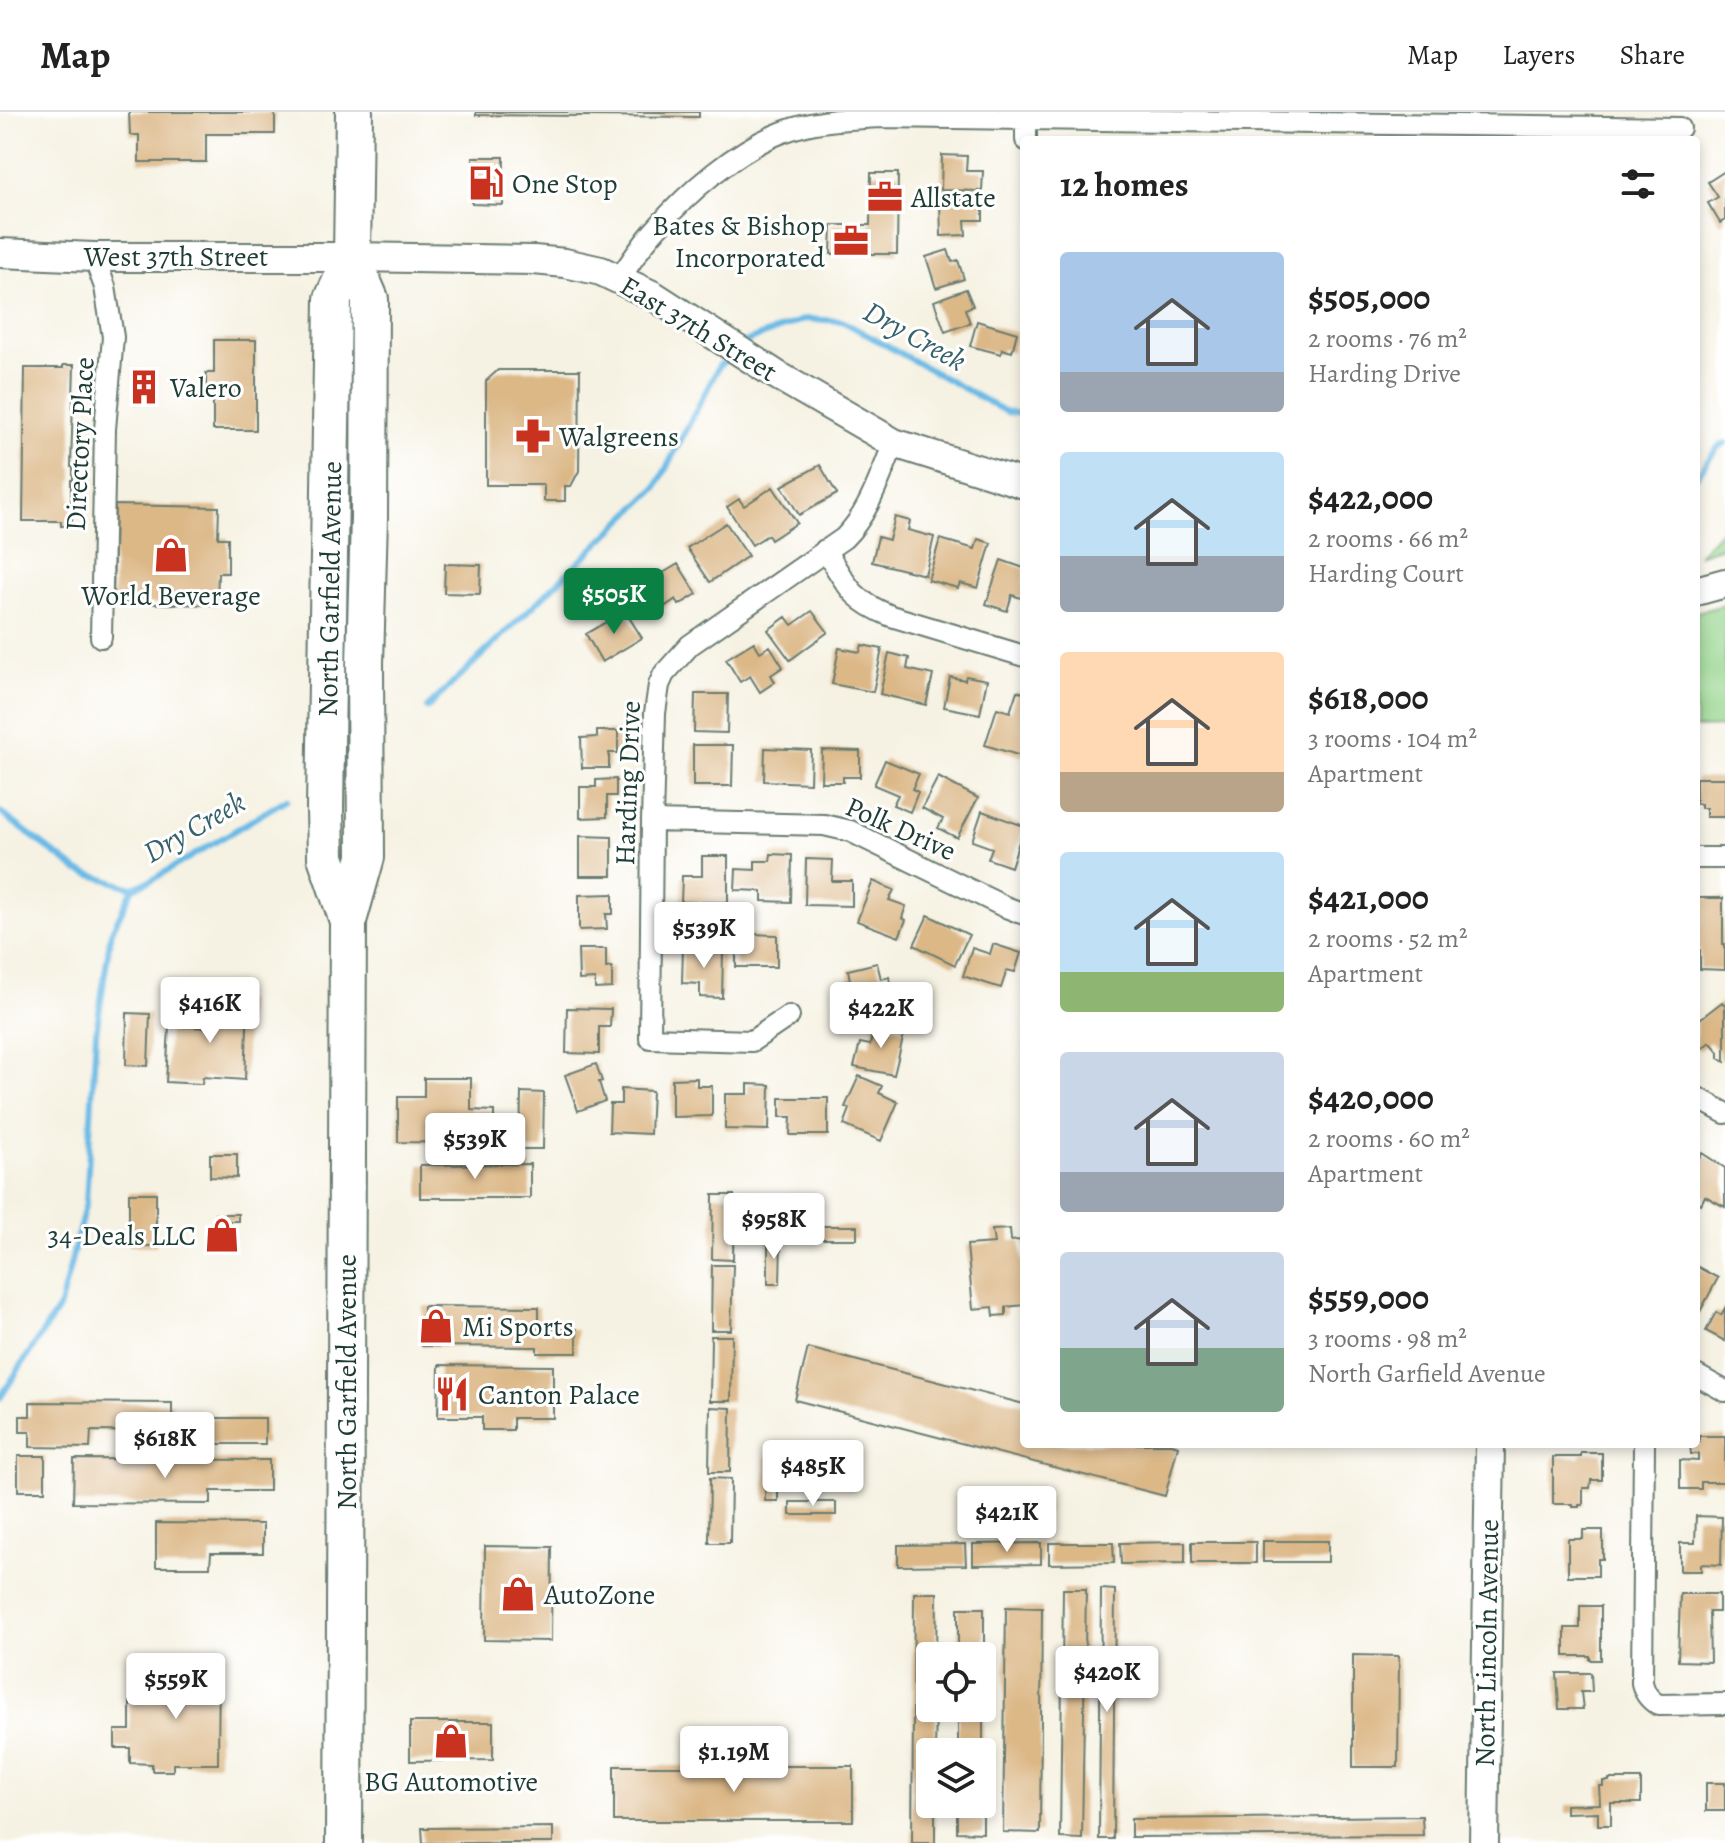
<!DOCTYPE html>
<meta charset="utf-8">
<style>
body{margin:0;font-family:Alegreya,serif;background:#f6f6f6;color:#222;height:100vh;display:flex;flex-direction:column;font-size:30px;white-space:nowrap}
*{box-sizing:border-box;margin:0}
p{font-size:26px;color:#767676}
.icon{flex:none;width:44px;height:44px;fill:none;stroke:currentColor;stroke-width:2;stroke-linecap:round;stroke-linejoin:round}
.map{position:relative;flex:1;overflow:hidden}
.sheet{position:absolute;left:1020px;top:24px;width:680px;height:1312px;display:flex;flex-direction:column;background:#fff;border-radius:8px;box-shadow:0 4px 12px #0003}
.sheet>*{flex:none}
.buttons{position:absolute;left:916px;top:1530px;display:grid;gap:16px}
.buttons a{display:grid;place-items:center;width:80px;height:80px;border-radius:8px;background:#fff;box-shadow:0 4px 12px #0003;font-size:40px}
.price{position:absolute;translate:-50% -68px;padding:0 18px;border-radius:8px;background:#fff;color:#222;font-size:26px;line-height:52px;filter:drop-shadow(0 2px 4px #0008)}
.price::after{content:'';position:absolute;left:50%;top:48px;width:24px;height:18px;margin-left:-12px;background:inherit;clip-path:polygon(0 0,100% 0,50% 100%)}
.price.selected{background:#0b8043;color:#fff}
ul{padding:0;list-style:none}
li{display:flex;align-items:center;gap:24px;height:200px;padding:0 40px}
li span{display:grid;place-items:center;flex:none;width:224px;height:160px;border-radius:8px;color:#555}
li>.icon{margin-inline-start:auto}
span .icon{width:96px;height:96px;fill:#fffc;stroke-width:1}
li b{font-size:34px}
h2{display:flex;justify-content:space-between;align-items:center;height:96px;padding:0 40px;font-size:34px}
header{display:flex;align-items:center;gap:48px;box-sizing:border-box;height:112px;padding:0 40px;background:#fff;border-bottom:2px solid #e0e0e0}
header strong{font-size:38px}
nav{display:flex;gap:44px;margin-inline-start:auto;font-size:28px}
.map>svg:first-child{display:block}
</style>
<header>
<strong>Map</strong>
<nav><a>Map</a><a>Layers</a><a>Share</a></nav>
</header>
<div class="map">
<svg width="1725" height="1731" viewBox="0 0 1725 1731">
<rect width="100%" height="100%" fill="#fff"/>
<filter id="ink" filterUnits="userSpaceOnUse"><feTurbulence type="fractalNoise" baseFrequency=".0125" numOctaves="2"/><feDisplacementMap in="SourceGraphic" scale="16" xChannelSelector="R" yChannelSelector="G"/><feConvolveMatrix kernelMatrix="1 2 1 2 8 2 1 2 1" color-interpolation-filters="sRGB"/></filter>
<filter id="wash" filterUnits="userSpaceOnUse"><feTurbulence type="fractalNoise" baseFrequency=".006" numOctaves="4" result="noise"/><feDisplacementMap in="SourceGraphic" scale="32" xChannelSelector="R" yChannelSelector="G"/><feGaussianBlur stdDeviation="1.8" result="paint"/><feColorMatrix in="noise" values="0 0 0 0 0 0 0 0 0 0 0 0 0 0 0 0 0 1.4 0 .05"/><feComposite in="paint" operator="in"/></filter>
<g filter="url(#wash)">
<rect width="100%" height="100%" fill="#f6f2e3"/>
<!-- green -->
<path fill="#93d389" stroke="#59885e" stroke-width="2" d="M1725 414V434L1698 443Z
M1725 493V615L1696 616V500Z"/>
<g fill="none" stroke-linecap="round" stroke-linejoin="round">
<!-- stream -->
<path stroke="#6abae5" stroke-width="6" d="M742 231 805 207 842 209 1006 300 1024 302
M1696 365 1718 335 1725 331
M427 596 656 376 719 254 732 242
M0 700 78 759 133 776 152 768 287 687
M0 1286 60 1194 86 1090 96 921 111 821 133 776"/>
</g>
<g id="blocks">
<!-- building -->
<path fill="#dcb887" d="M129 0H275V22H206V50H139V23H130Z
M476 0H699V5L476 3Z
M942 43 967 44 966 59H983L982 79 941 78Z
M473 45H504L503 93 472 92Z
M1725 59V108L1720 111 1708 91 1718 85 1708 70Z
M871 61H898L897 142H831L832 113H870Z
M983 88V108H965L966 123 941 124 940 89Z
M948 138 952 150 958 148 964 167 936 176 926 145Z
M966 177 973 194 965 197 970 211 945 220 934 189Z
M977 209 1017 221 1012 240 1002 237 1001 242 970 234Z
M214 228H256V318H213V286H206V261H214Z
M63 253H74L71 355H73V368H71V400H72V414H61V409H23L25 256H63Z
M498 258H580L579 359 571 374H565V389H544V373H486V269Z
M134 259H154V291H134Z
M820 353 837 382 799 403 782 374Z
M773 375 797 411 771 428 768 423 752 433 727 395 739 387 744 394Z
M115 393 219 395 218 426H228V461H218L217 493 113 491Z
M895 405 910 409 908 418 934 425 925 463 872 450 878 425 889 428Z
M726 411 748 444 710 470 687 436Z
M940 427 975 437 978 427 991 431 978 476 960 471 958 476 928 468Z
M1001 448 1024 456V487L1012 483 1007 499 986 492Z
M445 452 481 453 480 482 444 481Z
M678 452 697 482 679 493 676 487 661 497 645 472Z
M625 499 642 526 602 550 586 522Z
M812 499 828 520 790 548 768 518 786 505 792 513Z
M754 530 760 540 770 534 783 555 771 563 775 570 760 580 750 564 740 570 726 547Z
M862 533 882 537 873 580 832 572 839 536 860 540Z
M889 541 909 546 907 557 933 563 926 593 880 582Z
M966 564 987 568 980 602 944 595 950 565 965 568Z
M1017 579 1024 581V645L985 633 997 596 1010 600Z
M695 582H728L727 621 694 620Z
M597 619H618V641H609V656H582L581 626 597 625Z
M693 633H733L732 674H693Z
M765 636 811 638 810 671 764 669Z
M822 638 860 639V665H843V670H821Z
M885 648 919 662 912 677 918 680 910 700 893 693 898 683 874 673Z
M938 665 978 686 957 726 938 716 943 707 922 696Z
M1696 666H1725V705H1706V696H1701V692L1696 691Z
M616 667V684H607V705L580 706V675H596V668Z
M982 699 1024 714 1011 755 988 747 992 736 972 729Z
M580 724 612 725V764H580Z
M771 742 792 743 791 790 762 789V779L735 778 736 757 755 758V749H770Z
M702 744H728V790H681L682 764H702Z
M806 747 833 748 832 769H852V794L805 793Z
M873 769 894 778 889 788 906 794 902 806 906 808 899 825 857 809Z
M613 782V802H606L607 817 579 818V783Z
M1697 786H1723V832H1725V858L1700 857V838H1696Z
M928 803 969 823 955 853 914 833Z
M747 822 777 823V855H736V841H746Z
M993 832 1021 841 1015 860 1007 858 1001 876 963 864 972 836 990 842Z
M683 835 723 838 722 886 700 885V872L682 871Z
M578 837H606V856L612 855V876L595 877V867L579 868Z
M877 851 881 867 889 865 893 883 847 892 842 870 850 868 848 858Z
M213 888 248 889 245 968 203 965 202 972 166 970 169 914 212 916V913L196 912 197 894H212Z
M1722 890 1725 893V950L1719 946V940L1710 930 1699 939 1696 934V910Z
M567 896 611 897 610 915H599V942L566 941Z
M127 901 150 902 148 954 126 953Z
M875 911 905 918 894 963 854 955 860 931 870 933Z
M596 952 602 969 599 970 605 989 578 999 565 963Z
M859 964 882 974 879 981 898 990 881 1029 844 1013 850 997 845 995Z
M424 966H471V998L494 999V1026H469V1031L398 1030V985H424Z
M697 966V974H712V1004L672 1005V967Z
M748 972 770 973 769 1018 725 1017V982H748Z
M621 977 652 979 650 1022 609 1020 610 992H621Z
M521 980 544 981 543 1037H520Z
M780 986H828V1023H790L791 1005H780Z
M1702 1041 1725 1056V1095L1705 1084 1701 1092 1696 1089V1052Z
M210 1042H237V1066L210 1065Z
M530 1052V1086H420V1053Z
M129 1081H156V1134H129Z
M713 1083H734L733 1148 712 1147Z
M215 1102H238V1109H223V1112H228L227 1135H216Z
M811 1114H857V1127H811Z
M1010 1117 1011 1129 1020 1128 1023 1154H1024V1193L1006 1195V1203L994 1204 993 1195 973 1197 967 1133 994 1131 992 1118Z
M768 1127H781L780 1172H768Z
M712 1153H733L731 1218H711Z
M1696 1154 1718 1166 1696 1207Z
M423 1194 539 1195V1217H577V1241H537V1235L422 1234Z
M1725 1196V1229L1706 1219 1716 1200 1721 1203Z
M711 1224H732L731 1289H710Z
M808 1236 1024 1292V1332H1172L1178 1334 1165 1384 795 1288Z
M439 1253 553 1254V1306H513V1318H482V1305H438Z
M30 1290 172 1291V1320L91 1319 90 1336 30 1335V1320H20V1304H30Z
M710 1295 731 1296 730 1360H709Z
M209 1306H265V1332H209Z
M1699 1324H1725V1370H1701V1377H1680V1348L1698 1349V1342H1691L1690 1332H1696V1329H1699Z
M1581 1341H1602V1368H1591L1590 1376H1583V1393H1579V1395H1573V1392H1553V1345H1581Z
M18 1344H45V1379H18Z
M766 1344H778V1389H765Z
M74 1347 269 1348V1379H211V1392L73 1391Z
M710 1366 731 1367 730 1431H709Z
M1047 1386 1048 1401 992 1403V1388Z
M790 1390H836V1403H790Z
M1696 1404 1722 1405 1721 1453 1701 1452V1459H1680V1431H1695Z
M156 1411 263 1412V1441H211L210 1455H156Z
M1583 1418H1603V1447H1598V1464H1568V1427H1583Z
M1263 1429H1328V1450H1263Z
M1185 1430V1451L1121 1452 1120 1431Z
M1192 1430H1256V1451H1192Z
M1041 1431V1452L973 1453V1432Z
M1049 1431H1113L1114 1451 1049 1452Z
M965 1432 966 1453 898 1454V1433Z
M485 1434 552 1435 551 1529 484 1528Z
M1063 1477H1086L1082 1727 1060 1726Z
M1101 1477 1115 1478 1113 1727H1099Z
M914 1481H937L936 1544H930V1596H936L935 1640H930V1692H935V1731H912Z
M1680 1482H1719V1500H1709L1710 1550 1678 1549Z
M1580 1494H1601V1548H1590V1544H1565V1516H1580Z
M1006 1495 1042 1496 1040 1721 1003 1720Z
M958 1496H984V1544H958Z
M1353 1543 1399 1544 1398 1655H1353Z
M155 1557H219L218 1652H173V1659H152V1652L130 1651V1636H115V1618H130V1590H154Z
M1557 1561H1591L1592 1580H1581L1583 1597H1559Z
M958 1596H983V1640H958Z
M410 1610H493V1648L410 1649Z
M614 1654H853V1709H614Z
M1609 1667H1641V1691H1611V1713H1598V1700L1566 1701V1693L1600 1692 1599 1674H1603V1669H1609Z
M1706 1671H1725V1699H1706Z
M957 1692H983V1721L957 1720Z
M1422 1704 1423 1723 1131 1725V1707Z
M553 1715V1731H423L422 1716Z"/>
</g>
</g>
<g filter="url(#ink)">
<use href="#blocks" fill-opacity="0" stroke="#6a7c71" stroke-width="2"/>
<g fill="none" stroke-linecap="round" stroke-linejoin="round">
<!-- street casing -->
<g stroke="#6a7c71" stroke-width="24">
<path id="street" d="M1026 28V7
M94 145 105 175 113 225 105 317 101 525
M619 167C631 150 642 132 656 117 688 80 736 38 783 20 813 8 848 7 880 5L1680 16
M825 438C847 473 851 488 891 504L1024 544
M652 709 824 713 850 719 1003 794 1024 802
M1696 746H1725
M789 904 752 929 650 926 652 709 655 601 659 573 664 562 690 533 844 426C870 400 880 364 894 331
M1696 985 1725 1001
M1696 1263 1725 1279
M1644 1332 1642 1571C1645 1582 1649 1587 1658 1593L1725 1592"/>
</g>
<!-- secondary casing -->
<g stroke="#6a7c71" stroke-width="32">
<path id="secondary" d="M0 141 94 145H352L534 148 565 151 601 159 654 184 775 262 894 331 1024 372
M1696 479 1725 471
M1484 1731 1490 1332"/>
</g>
<!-- highway casing -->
<g stroke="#6a7c71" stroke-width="40">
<path id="highway" d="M348 809 326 745 325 697 333 187 352 145 354 0
M344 1731 348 809 366 745 365 551 369 405 370 187 352 145"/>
</g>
<!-- street -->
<use href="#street" stroke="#fff" stroke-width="20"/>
<!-- secondary -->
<use href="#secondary" stroke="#fff" stroke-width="28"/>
<!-- highway -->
<use href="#highway" stroke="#fff" stroke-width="36"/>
</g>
</g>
<!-- icons -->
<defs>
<g id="fuel-bare" transform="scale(2.76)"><path d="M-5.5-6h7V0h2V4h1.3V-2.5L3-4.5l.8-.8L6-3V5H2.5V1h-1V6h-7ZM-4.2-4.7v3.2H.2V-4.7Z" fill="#c8321e" stroke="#fff" stroke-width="2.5" paint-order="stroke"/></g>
<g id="office-bare" transform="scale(2.76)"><path d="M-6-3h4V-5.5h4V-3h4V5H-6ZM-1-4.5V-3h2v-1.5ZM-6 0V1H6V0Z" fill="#c8321e" stroke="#fff" stroke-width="2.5" paint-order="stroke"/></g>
<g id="building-bare" transform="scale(2.76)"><path d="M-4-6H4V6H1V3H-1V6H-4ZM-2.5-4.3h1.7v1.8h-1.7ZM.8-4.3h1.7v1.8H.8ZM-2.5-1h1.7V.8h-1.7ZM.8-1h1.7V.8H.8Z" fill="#c8321e" stroke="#fff" stroke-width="2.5" paint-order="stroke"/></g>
<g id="pharmacy-bare" transform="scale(2.76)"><path d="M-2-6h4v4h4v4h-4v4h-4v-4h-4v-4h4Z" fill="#c8321e" stroke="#fff" stroke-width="2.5" paint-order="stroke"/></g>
<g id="shop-bare" transform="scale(2.76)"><path d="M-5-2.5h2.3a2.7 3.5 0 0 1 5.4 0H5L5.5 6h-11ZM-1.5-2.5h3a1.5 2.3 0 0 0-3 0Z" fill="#c8321e" stroke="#fff" stroke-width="2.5" paint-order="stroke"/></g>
<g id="restaurant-bare" transform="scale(2.76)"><path d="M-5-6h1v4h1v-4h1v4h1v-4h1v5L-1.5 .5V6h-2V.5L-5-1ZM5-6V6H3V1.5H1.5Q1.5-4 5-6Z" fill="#c8321e" stroke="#fff" stroke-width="2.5" paint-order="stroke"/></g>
</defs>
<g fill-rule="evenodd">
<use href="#fuel-bare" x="486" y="71"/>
<use href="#office-bare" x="885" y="85"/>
<use href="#office-bare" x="851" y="129"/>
<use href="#building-bare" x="144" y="275"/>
<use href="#pharmacy-bare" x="533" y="324"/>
<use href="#shop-bare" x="171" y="443"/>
<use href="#shop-bare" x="222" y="1123"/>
<use href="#shop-bare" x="436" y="1214"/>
<use href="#restaurant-bare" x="452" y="1282"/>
<use href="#shop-bare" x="518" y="1482"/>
<use href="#shop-bare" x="451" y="1629"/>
</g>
<g text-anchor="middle" stroke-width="6" stroke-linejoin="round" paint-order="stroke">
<!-- poi labels -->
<g font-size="28" fill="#1f3d34" stroke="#fff" text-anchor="start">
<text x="512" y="81">One Stop</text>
<text x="911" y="95">Allstate</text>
<text x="825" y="123" text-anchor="end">Bates &amp; Bishop<tspan x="825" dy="32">Incorporated</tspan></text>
<text x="170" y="285">Valero</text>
<text x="559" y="334">Walgreens</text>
<text x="171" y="493" text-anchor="middle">World Beverage</text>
<text x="196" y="1133" text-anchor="end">34-Deals LLC</text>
<text x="462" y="1224">Mi Sports</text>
<text x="478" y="1292">Canton Palace</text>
<text x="544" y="1492">AutoZone</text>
<text x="451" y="1679" text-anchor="middle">BG Automotive</text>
</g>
<!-- street labels -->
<g font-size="28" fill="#1f3d34" stroke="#fff">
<text x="176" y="154">West 37th Street</text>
<text transform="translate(699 216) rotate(31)" y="10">East 37th Street</text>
<text transform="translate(79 332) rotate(-87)" y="10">Directory Place</text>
<text transform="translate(329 477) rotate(-89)" y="10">North Garfield Avenue</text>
<text transform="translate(627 671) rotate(-88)" y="10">Harding Drive</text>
<text transform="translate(901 716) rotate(24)" y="10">Polk Drive</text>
<text transform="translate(346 1270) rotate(-90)" y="10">North Garfield Avenue</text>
<text transform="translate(1486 1531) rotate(-89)" y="10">North Lincoln Avenue</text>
</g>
<!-- water labels -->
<g font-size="30" font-style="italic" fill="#366269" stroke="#fff">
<text transform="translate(915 224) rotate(29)" y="10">Dry Creek</text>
<text transform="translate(194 715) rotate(-30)" y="10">Dry Creek</text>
</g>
</g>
</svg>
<div class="buttons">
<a><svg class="icon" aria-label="locate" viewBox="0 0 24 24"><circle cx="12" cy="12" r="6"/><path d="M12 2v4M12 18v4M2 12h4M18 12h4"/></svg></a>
<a><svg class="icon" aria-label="layers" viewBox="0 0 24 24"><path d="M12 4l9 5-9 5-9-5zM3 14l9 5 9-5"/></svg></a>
</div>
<b class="price selected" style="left:614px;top:524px">$505K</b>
<b class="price" style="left:704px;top:858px">$539K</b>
<b class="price" style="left:210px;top:933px">$416K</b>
<b class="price" style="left:881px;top:938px">$422K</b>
<b class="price" style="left:475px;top:1069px">$539K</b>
<b class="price" style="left:774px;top:1149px">$958K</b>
<b class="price" style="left:165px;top:1368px">$618K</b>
<b class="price" style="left:813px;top:1396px">$485K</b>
<b class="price" style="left:1007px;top:1442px">$421K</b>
<b class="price" style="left:1107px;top:1602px">$420K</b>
<b class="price" style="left:176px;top:1609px">$559K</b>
<b class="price" style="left:734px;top:1682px">$1.19M</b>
<section class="sheet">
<h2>12 homes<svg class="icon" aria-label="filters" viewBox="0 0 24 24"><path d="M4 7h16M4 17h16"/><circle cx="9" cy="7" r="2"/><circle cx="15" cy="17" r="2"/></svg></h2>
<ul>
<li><span style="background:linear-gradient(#a9c7e8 75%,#9aa5b1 0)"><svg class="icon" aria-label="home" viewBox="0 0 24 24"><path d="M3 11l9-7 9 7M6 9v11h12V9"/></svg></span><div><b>$505,000</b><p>2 rooms · 76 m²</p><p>Harding Drive</p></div></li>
<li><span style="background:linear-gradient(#bfe0f5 65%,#9aa5b1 0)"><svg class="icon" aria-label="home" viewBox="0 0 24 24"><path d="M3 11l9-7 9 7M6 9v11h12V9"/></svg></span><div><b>$422,000</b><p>2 rooms · 66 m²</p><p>Harding Court</p></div></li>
<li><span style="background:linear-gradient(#ffd9b3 75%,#b9a48a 0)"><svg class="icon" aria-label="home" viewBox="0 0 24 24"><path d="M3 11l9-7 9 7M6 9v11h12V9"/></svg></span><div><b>$618,000</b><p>3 rooms · 104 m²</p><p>Apartment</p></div></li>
<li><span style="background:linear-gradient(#bfe0f5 75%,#8fb573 0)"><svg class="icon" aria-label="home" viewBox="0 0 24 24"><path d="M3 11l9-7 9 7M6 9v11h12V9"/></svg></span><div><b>$421,000</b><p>2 rooms · 52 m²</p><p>Apartment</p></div></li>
<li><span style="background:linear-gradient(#c9d6e8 75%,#9aa5b1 0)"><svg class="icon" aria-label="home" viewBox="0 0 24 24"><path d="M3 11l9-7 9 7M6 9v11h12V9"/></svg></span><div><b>$420,000</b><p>2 rooms · 60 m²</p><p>Apartment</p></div></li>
<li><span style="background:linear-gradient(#c9d6e8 60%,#7fa58c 0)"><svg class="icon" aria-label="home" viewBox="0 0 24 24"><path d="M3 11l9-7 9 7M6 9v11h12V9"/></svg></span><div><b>$559,000</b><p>3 rooms · 98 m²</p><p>North Garfield Avenue</p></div></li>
</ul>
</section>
</div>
